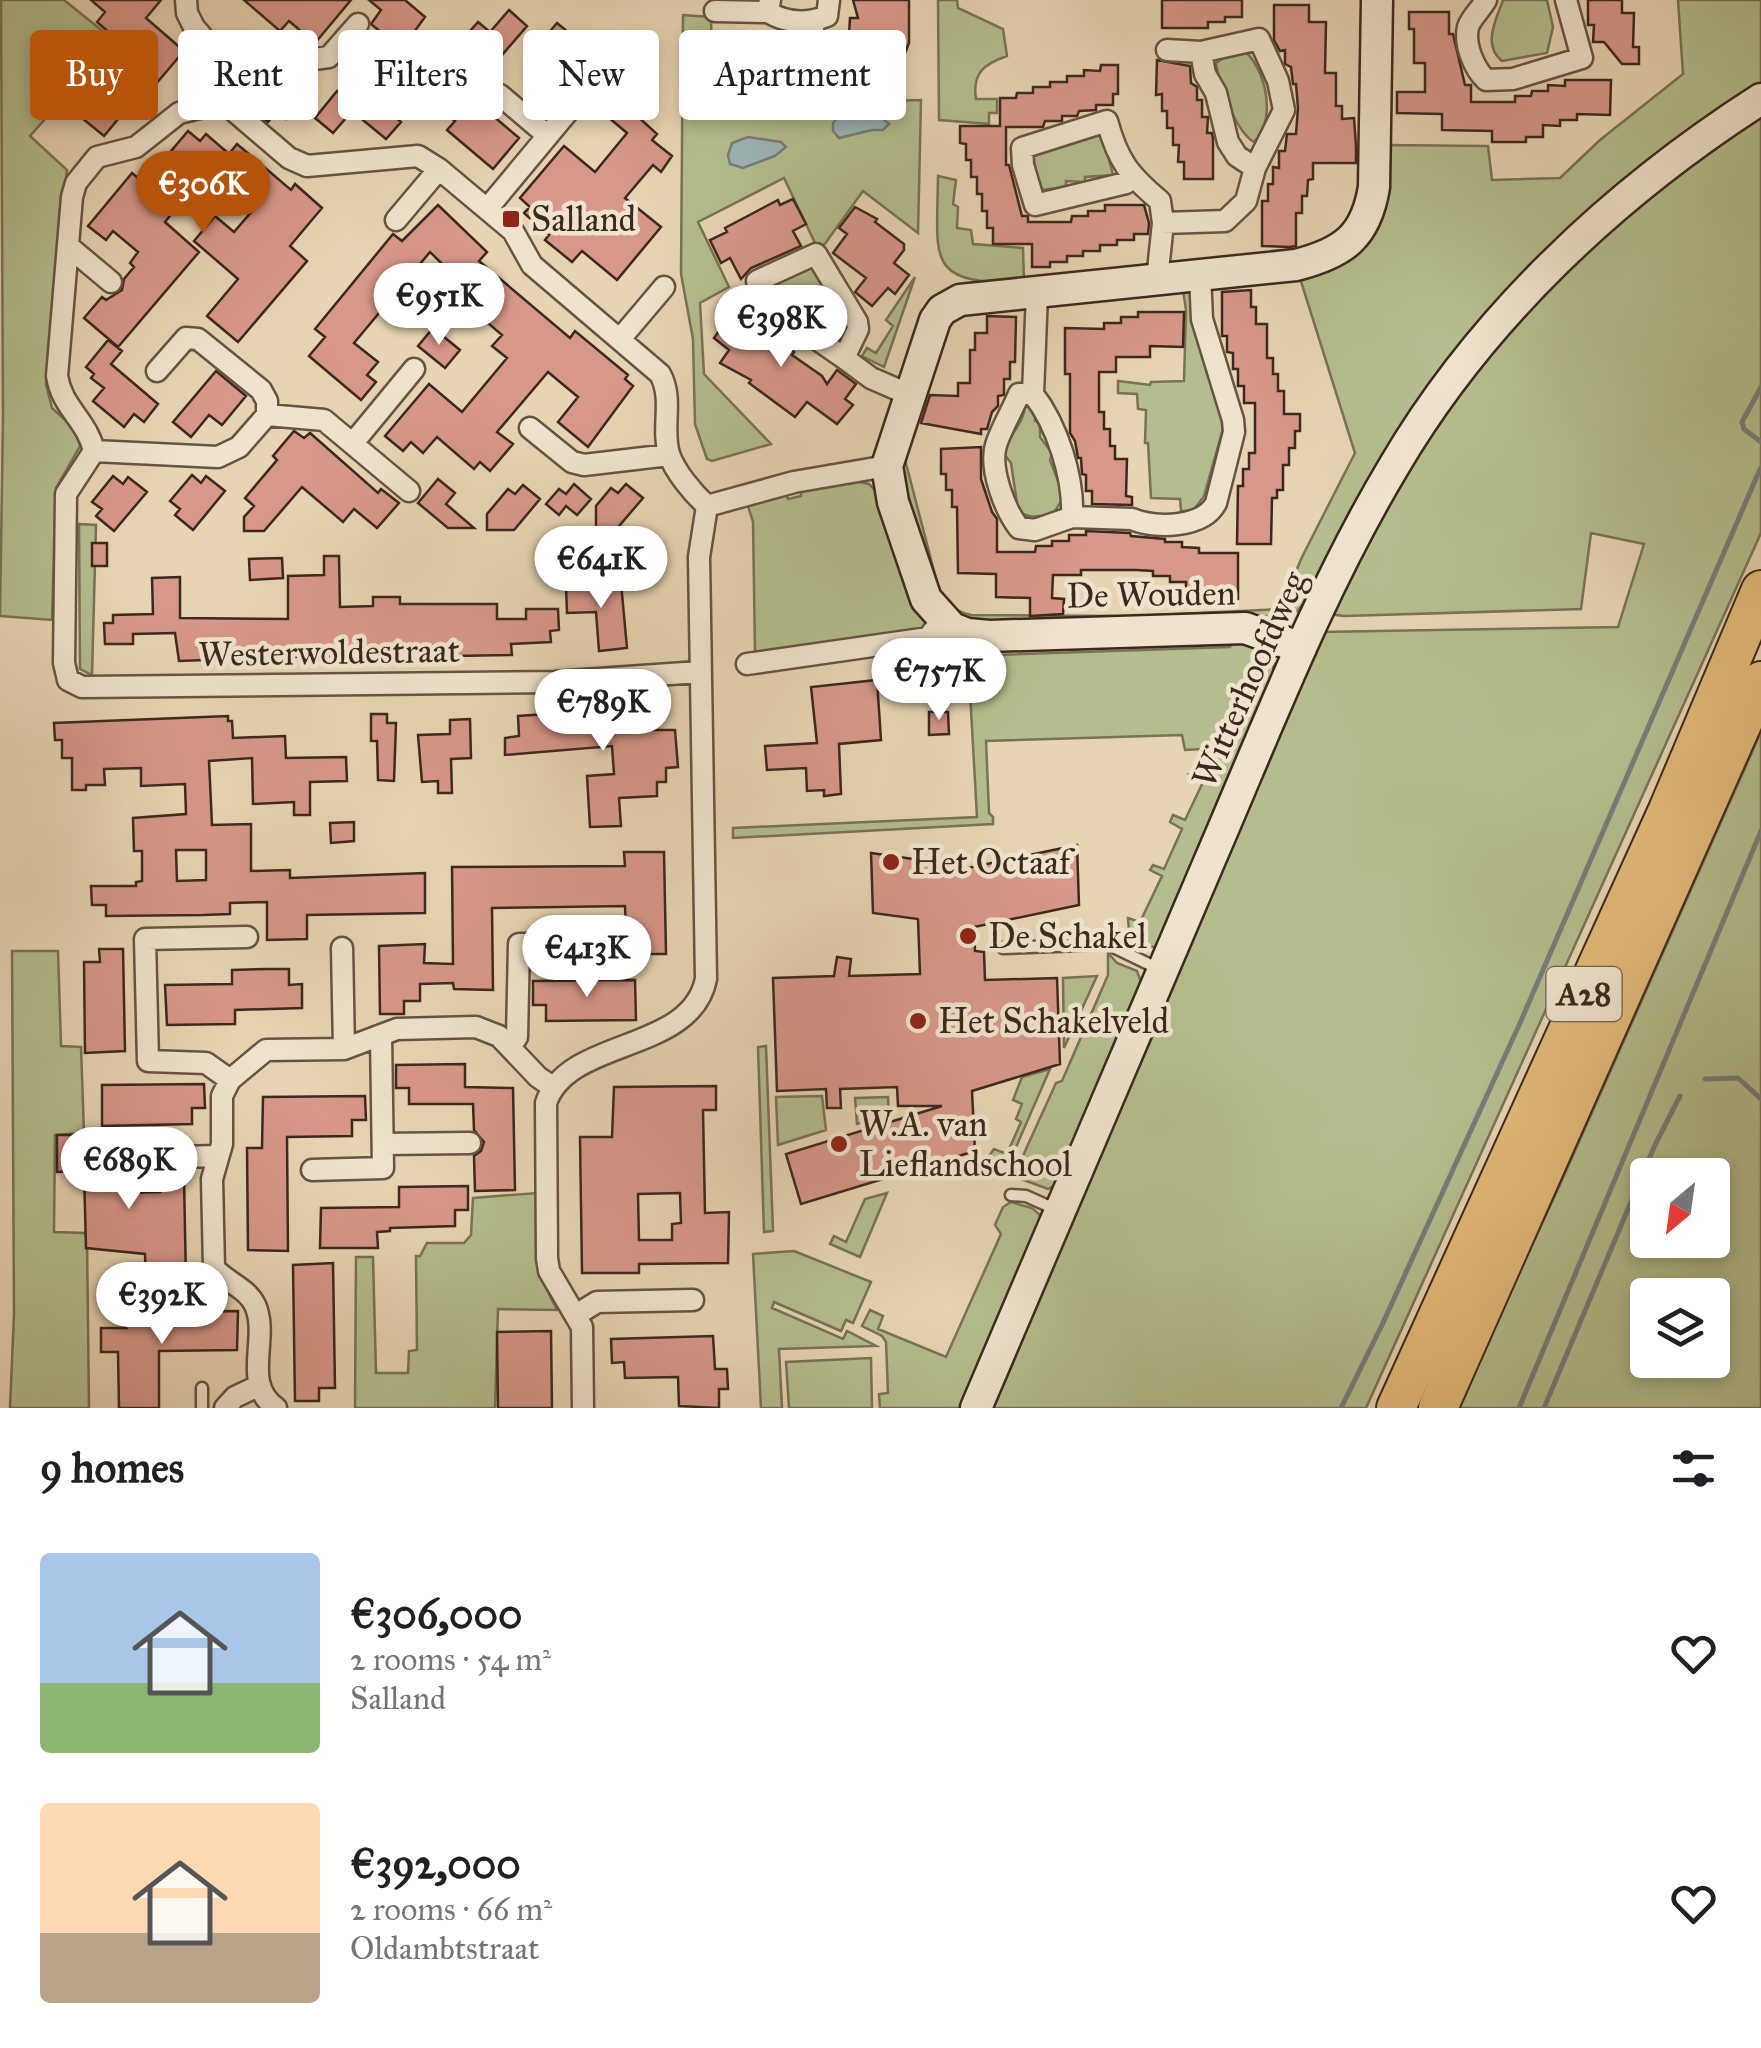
<!DOCTYPE html>
<meta charset="utf-8">
<style>
body{margin:0;font-family:"IM FELL Great Primer",serif;background:#f2f2f2;color:#202124;height:100vh;display:flex;flex-direction:column;font-size:38px;white-space:nowrap}
*{box-sizing:border-box;margin:0}
p{font-size:32px;color:#757577}
.icon{flex:none;width:55px;height:55px;fill:none;stroke:currentColor;stroke-width:2;stroke-linecap:round;stroke-linejoin:round}
.map{position:relative;height:1408px;overflow:hidden}
.side{display:flex;flex-direction:column;background:#fff;flex:1}
.side>*{flex:none}
.banner{position:absolute;left:30px;top:30px;width:1000px;height:90px;display:flex;gap:20px}
.needle{width:65px;rotate:209deg}
.buttons{position:absolute;left:1630px;top:1158px;display:grid;gap:20px}
.buttons a{display:grid;place-items:center;width:100px;height:100px;border-radius:10px;background:#fff;box-shadow:0 5px 15px #0003;font-size:50px}
.price{position:absolute;translate:-50% -85px;padding:0 22px;border-radius:35px;background:#fff;color:#222;font-size:32px;line-height:65px;filter:drop-shadow(0 2px 5px #0008)}
.price::after{content:'';position:absolute;left:50%;top:60px;width:30px;height:22px;margin-left:-15px;background:inherit;clip-path:polygon(0 0,100% 0,50% 100%)}
.price.selected{background:#b45309;color:#fff}
ul{padding:0;list-style:none}
li{display:flex;align-items:center;gap:30px;height:250px;padding:0 40px}
li span{display:grid;place-items:center;flex:none;width:280px;height:200px;border-radius:10px;color:#555}
li>.icon{margin-inline-start:auto}
span .icon{width:120px;height:120px;fill:#fffc;stroke-width:1}
li b{font-size:42px}
h2{display:flex;justify-content:space-between;align-items:center;height:120px;padding:0 40px;font-size:42px}
.tag{padding:0 35px;border-radius:10px;background:#fff;box-shadow:0 5px 15px #0003;font-size:35px;line-height:90px}
.tag.selected{background:#b45309;color:#fff}
.map>svg:first-child{display:block}
</style>
<div class="map">
<svg width="1761" height="1408" viewBox="0 0 1761 1408">
<rect width="100%" height="100%" fill="#e7d4b2"/>
<filter id="stains"><feTurbulence type="fractalNoise" baseFrequency=".002" numOctaves="4"/><feColorMatrix values="0 0 0 0 .2 0 0 0 0 .09 0 0 0 0 .02 0 0 0 .5 -.17"/></filter>
<radialGradient id="worn" r=".72"><stop offset=".6" stop-color="#630" stop-opacity="0"/><stop offset="1" stop-color="#630" stop-opacity=".3"/></radialGradient>
<!-- green -->
<path fill="#b4bd8d" stroke="#787256" stroke-width="2.5" fill-rule="evenodd" d="M1 0H64L115 41 30 136 67 170 46 384 52 408 76 430 80 446 56 488 52 620 0 616 3 416Z
M938 0H957L958 8 1003 29 1007 56C984 64 972 73 976 99H997V113H989V124L939 120Z
M1503 0H1547L1553 27 1547 53 1502 61C1482 45 1496 20 1503 0Z
M1678 0H1761V83C1547 218 1411 379 1302 606L1296 612 1277 616 1119 622 1118 617 1280 609 1302 557 1355 453 1299 275 1338 262 1384 145 1488 146 1492 180 1560 178 1600 140 1683 74Z
M683 15 711 17 713 103 760 114 814 116 815 103 921 100 918 233 863 191 824 245 815 243 784 178 698 222 729 287 700 303 704 374 771 444 712 461 707 459 695 424 693 339 681 274Z
M1246 52C1267 73 1276 120 1254 142 1236 132 1218 83 1216 63L1225 57Z
M1761 113V533L1366 1408H987L1319 632 1618 627 1644 544 1591 533 1581 609 1344 616 1336 615 1331 610 1410 462 1473 373 1519 318 1610 227Z
M1094 128 1103 135 1113 175 1085 177V182L1066 181V187L1041 190 1036 186 1033 147Z
M938 176 956 180 953 204 958 207 957 228 971 230 973 244 1023 248 1024 282C925 285 937 261 938 176Z
M809 264 814 266 848 323 847 330 838 340 772 296 773 284Z
M915 277 884 367 862 356 867 348 876 353 893 326 886 320Z
M1190 289 1194 316 1224 425 1204 496 1193 511H1181L1180 499 1151 498 1148 443H1145L1146 410 1138 409 1137 394 1118 393V381L1150 385 1151 382 1184 381 1186 310 1183 290Z
M1025 405H1035V421L1040 422V437L1052 453 1050 460 1064 497 1053 514C1041 516 1028 520 1018 510L1011 463 1004 454C1008 434 1025 423 1025 405Z
M903 452 939 590C946 605 955 611 971 615L1112 616 1111 621H967L940 606 898 475Z
M845 479 869 484 880 495 928 619 925 627 917 631 755 652 753 522 748 506 786 495 788 499 801 496 802 489Z
M79 524 96 525 92 675 80 669Z
M1237 636C1247 640 1265 645 1271 655 1285 676 1240 736 1235 764L1156 947 1137 946 1129 931 1128 918 1140 922 1162 876 1150 870 1153 865 1164 869 1182 829 1170 822 1173 815 1185 820 1204 780 1190 774 1203 771 1202 749 1185 750 1182 735 986 741 989 813 993 817V824L733 838V828L977 817 968 656 1230 647Z
M1761 732V1408H1456L1559 1187ZM1648 1175H1712V1240H1648ZM1648 1295H1712V1360H1648Z
M12 951H58L61 1046 81 1047 84 1133 55 1135 54 1232 85 1233 87 1240 89 1408H10L14 1314Z
M1108 953 1117 963 1137 971 1142 985 1054 1186 1048 1189 1018 1178 1016 1171 1056 1083 1062 1081 1108 975Z
M1097 976 1064 1048 1063 978Z
M766 1046 773 1231 764 1232 758 1047Z
M1050 1069 1013 1154 984 1163 994 1149 1007 1154 1021 1122 1016 1119 1022 1104 1013 1100 1022 1077Z
M822 1096 826 1130 778 1145 776 1097Z
M888 1097 889 1115 857 1124 855 1098Z
M537 1193 540 1276 557 1310 498 1309 495 1408H355L356 1257H373L376 1373H408L409 1351 417 1350 416 1256H420L427 1243H464L471 1235 473 1198Z
M887 1193 860 1257 830 1244 834 1236 846 1242 865 1199Z
M1011 1202 1032 1208 1040 1215V1223L961 1408H880L879 1394 888 1393 886 1342 882 1336 862 1326 870 1310 883 1316 878 1329 946 1357 1001 1234 995 1225 1003 1207Z
M794 1251 871 1282 853 1323 846 1320 841 1331 774 1302 772 1308 843 1339 847 1331 876 1346 779 1349 782 1408H761L753 1254Z
M871 1358 872 1408H789L786 1362Z"/>
<!-- water -->
<path fill="#9cb5b7" stroke="#767d7a" stroke-width="2.5" d="M880 116 889 124 883 130H872L839 138 833 131V123L837 118Z
M748 137 781 142 786 147 775 156 743 168 730 164 728 155 732 143Z"/>
<g fill="none" stroke-linecap="round" stroke-linejoin="round">
<!-- stream -->
<path stroke="#767d7a" stroke-width="5" d="M1761 387 1742 422 1744 429 1761 442
M1705 1079 1738 1078 1761 1099
M1341 1408 1381 1327 1520 1023 1761 467
M1519 1408 1761 831
M1544 1408 1655 1145 1680 1096"/>
</g>
<!-- building -->
<path fill="#d79789" stroke="#3c281e" stroke-width="2.5" fill-rule="evenodd" d="M91 0H161L146 18 184 51 138 105 133 101 104 136 82 118 89 109 76 98 87 84 92 88 103 74 108 79 131 51 97 22 105 12Z
M244 0H351L315 43 289 21 280 31Z
M369 0H405L425 17 403 47 430 69 392 114 401 122 386 139 352 111 333 133 315 118 337 91 350 102 398 46 371 24 381 10Z
M853 0H909V43L891 88 869 78V93H838V83L834 82V68L838 69 839 52H847L845 35H849L850 18H858Z
M1162 0H1242V17H1225V22H1208V28H1162Z
M1588 0H1622V13H1634L1633 47H1639V64H1622L1604 42H1593L1594 25H1588Z
M1274 5H1309V22H1326L1325 73H1336V106H1342V119L1354 118 1356 146V163H1313V179L1308 180 1307 196H1302V213H1296V246L1290 247 1262 246V201H1268V184H1273V167L1279 168V151H1285L1287 134H1296L1298 108 1296 84H1293L1291 67 1285 64V50L1280 51 1274 40Z
M509 10 527 26 477 84 446 58 478 22 490 32Z
M1409 12H1449V34H1453L1465 85H1471V102H1515V96H1531L1532 91H1548V85L1565 86V80H1611L1610 115 1577 114V120H1560V126L1543 125V137H1526V142H1492V131L1442 130V114L1397 113V92H1425V63H1414V29H1409Z
M557 23 636 88 623 103 657 134 652 140 672 156 661 172 653 165 625 198 661 227 617 280 582 251 572 262 545 240 549 235 524 213 530 207 520 198 564 146 595 172 627 133 543 62 552 51 541 42Z
M725 38H750L749 43H766V48L800 49V80H790V113L765 112 720 96 728 73H715V42H725Z
M1157 60 1190 66 1191 83 1197 87V100H1202V117H1208L1207 133H1212L1213 139V179H1184V162H1178L1179 145H1173V128H1167V111H1162V94L1156 95Z
M1101 65H1118V94H1113V105H1096V110L1079 111 1077 116H1062V121H1045L1043 127H1006V165H1009L1022 216H1028V222H1071L1072 216H1088V211H1105V205H1144L1149 223 1148 234H1134V240H1117V245H1100V251H1083V256H1067V262H1050V267H1032V244H993V228H987V211H982V194H977V177H971V160H966V144L960 143V126H1000V98H1016L1017 93H1033V87H1050V82H1067V76H1084V70L1100 71Z
M274 78 301 101 286 119 277 111 268 122 250 107Z
M465 92 519 138 493 169 447 130 455 121 446 114Z
M188 131 200 141 206 134 229 154 237 144 291 190 295 184 322 208 290 246 307 261 238 342 207 316 238 279 194 241 215 216 234 232 252 211 227 189 214 205 193 187 165 222 199 252 118 347 84 318 102 297 106 300 122 290 124 279 134 267 130 263 138 252 113 231 106 240 88 226 132 173 144 183Z
M793 199 806 224 793 231 801 246 751 268 741 279 730 258 721 263 710 240 727 232 725 228 778 200 780 205Z
M438 205 487 252 479 261 570 338 575 331 628 375 625 379 633 386 588 447 558 422 578 397 548 372 497 432 513 444 490 471 480 462 474 469 437 437 423 453 411 442 403 451 385 436 429 384 462 412 507 358 492 346 502 335 466 304 474 295 430 252 354 343 378 362 367 375 376 382 361 400 309 356 325 337 315 329 393 234 402 241Z
M855 207 877 219 875 222 904 244V250L894 263 909 275 895 294 888 288 872 306 855 292 866 278 833 253 847 234 839 228Z
M1251 290V307H1256V324H1267V358H1273V374H1278V391H1284V414H1300V431H1295V448H1289V465H1283V490H1277V498H1272L1271 544H1237L1238 486H1243V469H1249V453H1255V403H1244V386H1238V369H1233V353L1227 352V336H1222V292Z
M435 299 453 314 444 325 426 310Z
M750 306 767 321 762 328 794 352 792 355 822 376 827 384 837 370 856 384 845 399 853 405 837 424 807 402 795 417 749 383 751 380 720 363 729 350 714 338 727 320 735 326Z
M1138 312H1184L1183 347 1150 346V357H1116V372H1099V412H1104V429H1110V446H1115V459H1127L1126 496 1132 497V505L1092 504V491H1086V475L1082 474 1081 458H1078L1075 441 1070 433V374H1065V328L1104 329V323H1121V317H1138Z
M987 316 1016 317 1015 362H1010V379H1004V395L998 396V406L992 412 987 429H981V434L921 423 930 395 958 396V383H970V350H975V333H987Z
M433 328 460 350 445 368 418 346Z
M108 340 122 351 111 364 158 404 144 422 134 414 124 427 93 401 104 388 91 378 94 374 86 367Z
M216 371 246 396 222 425 209 415 191 437 173 422Z
M294 431 304 438 310 433 378 493 381 489 399 503 377 528 354 509 343 522 302 487 264 531H244V517L254 506 245 498 277 460 273 456Z
M981 447V479L992 512 997 519V552H1035L1036 546H1052V541H1069V535H1086V531L1130 533 1131 536 1165 539V542H1182V547L1199 548V553H1238V599H1194V588L1186 587V582H1170V576H1153V571L1136 570H1081V575H1053L1052 598 1064 599 1063 614 1030 616V598L996 597V574L958 573 957 507H952V490H946V474H941V449Z
M192 475 201 483 206 476 225 491 193 530 175 515 180 509 170 501Z
M113 476 123 484 128 477 147 492 114 531 96 516 102 509 92 502Z
M438 479 455 493 446 504 474 528H448L418 503Z
M574 484 591 499 577 515 566 506 559 515 546 504 559 489 566 494Z
M626 484 643 498 596 553V506L611 488 618 493Z
M523 485 540 499 514 530H487V514L508 489 515 494Z
M92 543H107V566H92Z
M324 556H339L340 607 373 606V597H400V604H497V619H526V609H558L559 630 550 631 551 642 511 644 512 655 454 656 453 645 395 646 396 657 317 656 179 661 175 633 133 634V644H105L104 623H113V615L153 614 152 578 180 577V618L288 619V576L324 575Z
M282 558 283 578 250 580 249 559Z
M621 583 627 648 599 651 596 612 567 613 566 586Z
M960 659 961 701 943 702 942 667H950Z
M877 680 881 740 839 744 841 794 824 796V790L807 791 806 768 767 770 765 746 817 743 811 687Z
M633 708 634 730H675L678 767 666 768V782H657V796L619 798 621 826 590 827 587 776 614 774 612 746 505 755V738L519 736 518 716Z
M929 712H948L949 734 929 735Z
M371 714H387V723H396L394 781 378 780 377 741H371Z
M228 716V721H232L233 738 285 736 286 758 346 757 347 781 310 782V815H294V802L253 804 252 758 209 761 212 825 251 824V871L290 870V878L425 873V913L307 915V939L267 940V902L230 903V914L203 915 106 916V905H92L91 886H136V882L142 881V851H134L133 818 186 814 185 784 141 786V768L104 769 105 785H86V790H72V758H62V740H55L54 723ZM176 850H206V880L177 881Z
M470 719 471 758 451 759 452 793H438V781L422 782 418 735 450 734V720Z
M354 822V841L331 843 330 823Z
M1077 845 1079 905 974 927 975 951 984 952 985 980 1057 978 1060 1064 972 1091 975 1151 801 1204 786 1154 942 1106H898L897 1087 840 1089 841 1108H827L826 1089 777 1091 773 978 834 976 837 957 851 959 849 976 920 974 918 919 873 913 871 853 963 866V869Z
M624 852H664L666 954H642V941H633L626 932 625 906 492 908 493 990 454 989 453 983 420 984V1001H404V1014H380L379 946 425 944 424 963 453 964 452 867 625 866Z
M99 949H123L125 1051 85 1053 84 962H100Z
M267 969H289V985L302 984V1008L235 1010V1024L167 1025 165 985 232 984V970Z
M635 980 636 1020 546 1021V1005H533V981Z
M465 1064V1087L513 1088 515 1190 475 1191 474 1156 481 1151 484 1142 474 1130 473 1104H409V1088H396V1065Z
M204 1084 205 1108H192V1124L102 1126V1085Z
M716 1086V1110H703L705 1213 729 1212 728 1263 639 1264V1273H582L580 1137H612L614 1087ZM680 1193 681 1223 672 1224V1240H639L638 1194Z
M365 1096 366 1120H352V1136L287 1137 288 1251 248 1250 247 1148H262L263 1097Z
M57 1135H72V1147L108 1146V1160H124V1193L160 1192V1179L184 1178 186 1281 146 1282 145 1254 86 1248 84 1171 57 1172Z
M468 1186V1210H455V1226L390 1228V1231L377 1232 378 1248H320L321 1208 399 1207V1187Z
M333 1263 335 1388H319V1401H295L293 1265Z
M238 1311 237 1350 159 1351V1408H119L118 1352H101V1328H126L112 1312Z
M551 1331 552 1408H498L497 1332Z
M713 1336 715 1369H727L728 1389H719V1408L679 1406 678 1377 625 1378 624 1362 612 1363 611 1339Z"/>
<g fill="none" stroke-linecap="round" stroke-linejoin="round">
<!-- lane casing -->
<g stroke="#675343" stroke-width="15">
<path id="lane" d="M1003 948 1107 944 1161 970
M1011 1195 1026 1196 1055 1209
M202 1388V1408"/>
</g>
<!-- street casing -->
<g stroke="#675343" stroke-width="25">
<path id="street" d="M186 0 187 13 194 27 215 52 223 71 227 101 234 111 289 158 307 166 418 156 439 169 513 231 532 265 660 374C674 399 661 427 669 454 675 472 693 493 707 506
M770 0 768 12C786 23 807 24 827 16L829 0
M1486 0C1481 9 1471 18 1468 27 1464 45 1474 68 1486 80L1513 79 1582 58 1566 0
M715 11 768 12
M813 21 814 94
M1167 50 1201 52
M223 71 329 57 358 24
M500 95 547 135
M1132 178 1126 183 1035 205 1023 165 1022 148 1107 121C1118 161 1129 175 1160 201L1163 223 1157 280
M487 209 570 109
M396 220 439 169
M1163 223 1225 221 1246 201 1255 168 1284 110 1278 81 1259 39 1201 52 1205 74 1216 93 1228 142 1237 156 1255 168
M68 246 111 282
M1037 293 1033 394H1019C1012 411 1001 429 996 445 989 469 1005 510 1019 528L1035 530 1072 517 1132 519C1155 529 1203 528 1216 503L1234 432 1233 420 1202 319 1200 275
M620 339 664 287
M844 358 761 300 757 281 816 254 857 322 858 329 844 358 871 378 910 395
M157 371 186 338 198 339 261 390 267 401V415
M1033 394C1057 425 1074 477 1072 517
M530 428 572 462 584 465 669 455
M353 443 414 369
M94 451C87 420 62 408 57 376L72 197 76 183 97 157 136 147 179 113 227 101
M409 491 324 420 267 415 239 447 218 457 94 451 66 494 64 663 68 680 82 687 555 682 699 672
M707 506 794 482 887 466
M747 664 928 638 942 620
M342 948 344 1049
M510 1047 517 1037 519 944H620
M230 1080 206 1063 148 1061 145 939 247 937
M383 1144 470 1143
M139 1158 218 1156
M312 1170 383 1168 381 1035
M576 1315 597 1302 693 1300
M225 1408 235 1397 258 1386
M276 1408C241 1383 270 1338 255 1305 247 1288 226 1282 214 1268L212 1179 222 1144V1096L230 1080 266 1050 344 1049 397 1029 476 1027 499 1036 538 1077 551 1086
M583 1408 582 1327 549 1271 547 1258 546 1103C568 1037 691 1054 706 979L699 557 707 506"/>
</g>
<!-- secondary casing -->
<g stroke="#3c281e" stroke-width="35">
<path id="secondary" d="M1301 648 1245 628 989 636 967 634 952 628 926 599 893 502 887 466 935 320 942 310 960 300 1296 265C1343 253 1366 237 1374 187L1377 0
M976 1408C1054 1226 1131 1044 1209 862 1267 728 1319 591 1394 466 1482 316 1616 192 1761 99"/>
</g>
<!-- highway casing -->
<g stroke="#3c281e" stroke-width="42">
<path id="highway" d="M1396 1408 1668 810 1761 590
M1438 1408 1761 681"/>
</g>
<!-- lane -->
<use href="#lane" stroke="#efe3cd" stroke-width="10"/>
<!-- street -->
<use href="#street" stroke="#efe3cd" stroke-width="20"/>
<!-- secondary -->
<use href="#secondary" stroke="#efe3cd" stroke-width="30"/>
<!-- highway -->
<use href="#highway" stroke="#e4ba79" stroke-width="38"/>
</g>
<!-- markers -->
<g fill="#8f2418" stroke="#efe3cd" stroke-width="4">
<rect x="501" y="209" width="20" height="20" rx="5"/>
<circle cx="891" cy="862" r="10"/>
<circle cx="968" cy="936" r="10"/>
<circle cx="918" cy="1021" r="10"/>
<circle cx="839" cy="1144" r="10"/>
</g>
<g text-anchor="middle" stroke-width="9" stroke-linejoin="round" paint-order="stroke">
<!-- shield labels -->
<rect fill="#efe3cd" stroke="#726052" stroke-width="2.5" x="1546.5" y="967" width="75" height="54" rx="8"/>
<g font-size="32" font-weight="bold" fill="#3c281e">
<text x="1584" y="1005">A28</text>
</g>
<!-- poi labels -->
<g font-size="35" fill="#3c281e" stroke="#efe3cd" text-anchor="start">
<text x="531" y="231">Salland</text>
<text x="911" y="874">Het Octaaf</text>
<text x="988" y="948">De Schakel</text>
<text x="938" y="1033">Het Schakelveld</text>
<text x="859" y="1136">W.A. van<tspan x="859" dy="40">Lieflandschool</tspan></text>
</g>
<!-- street labels -->
<g font-size="35" fill="#3c281e" stroke="#efe3cd">
<text transform="translate(1151 594) rotate(-1)" y="12">De Wouden</text>
<text transform="translate(329 652) rotate(-1)" y="12">Westerwoldestraat</text>
<text transform="translate(1249 679) rotate(-66)" y="12">Witterhoofdweg</text>
</g>
</g>
<rect width="100%" height="100%" filter="url(#stains)"/>
<rect width="100%" height="100%" fill="url(#worn)"/>
</svg>
<div class="buttons">
<a><svg class="needle" viewBox="-14 -14 28 28"><path d="M0-13l5 13h-10z" fill="#e53935"/><path d="M0 13l5-13h-10z" fill="#757577"/></svg></a>
<a><svg class="icon" aria-label="layers" viewBox="0 0 24 24"><path d="M12 4l9 5-9 5-9-5zM3 14l9 5 9-5"/></svg></a>
</div>
<b class="price selected" style="left:203px;top:236px">€306K</b>
<b class="price" style="left:439px;top:348px">€951K</b>
<b class="price" style="left:781px;top:370px">€398K</b>
<b class="price" style="left:601px;top:611px">€641K</b>
<b class="price" style="left:939px;top:723px">€757K</b>
<b class="price" style="left:603px;top:754px">€789K</b>
<b class="price" style="left:587px;top:1000px">€413K</b>
<b class="price" style="left:129px;top:1212px">€689K</b>
<b class="price" style="left:162px;top:1347px">€392K</b>
<div class="banner">
<a class="tag selected">Buy</a>
<a class="tag">Rent</a>
<a class="tag">Filters</a>
<a class="tag">New</a>
<a class="tag">Apartment</a>
</div>
</div>
<section class="side">
<h2>9 homes<svg class="icon" aria-label="filters" viewBox="0 0 24 24"><path d="M4 7h16M4 17h16"/><circle cx="9" cy="7" r="2"/><circle cx="15" cy="17" r="2"/></svg></h2>
<ul>
<li><span style="background:linear-gradient(#a9c7e8 65%,#8fb573 0)"><svg class="icon" aria-label="home" viewBox="0 0 24 24"><path d="M3 11l9-7 9 7M6 9v11h12V9"/></svg></span><div><b>€306,000</b><p>2 rooms · 54 m²</p><p>Salland</p></div><svg class="icon" aria-label="heart" viewBox="0 0 24 24"><path d="M12 20l-8-8c-3-5 5-10 8-4 3-6 11-1 8 4z"/></svg></li>
<li><span style="background:linear-gradient(#ffd9b3 65%,#b9a48a 0)"><svg class="icon" aria-label="home" viewBox="0 0 24 24"><path d="M3 11l9-7 9 7M6 9v11h12V9"/></svg></span><div><b>€392,000</b><p>2 rooms · 66 m²</p><p>Oldambtstraat</p></div><svg class="icon" aria-label="heart" viewBox="0 0 24 24"><path d="M12 20l-8-8c-3-5 5-10 8-4 3-6 11-1 8 4z"/></svg></li>
</ul>
</section>
